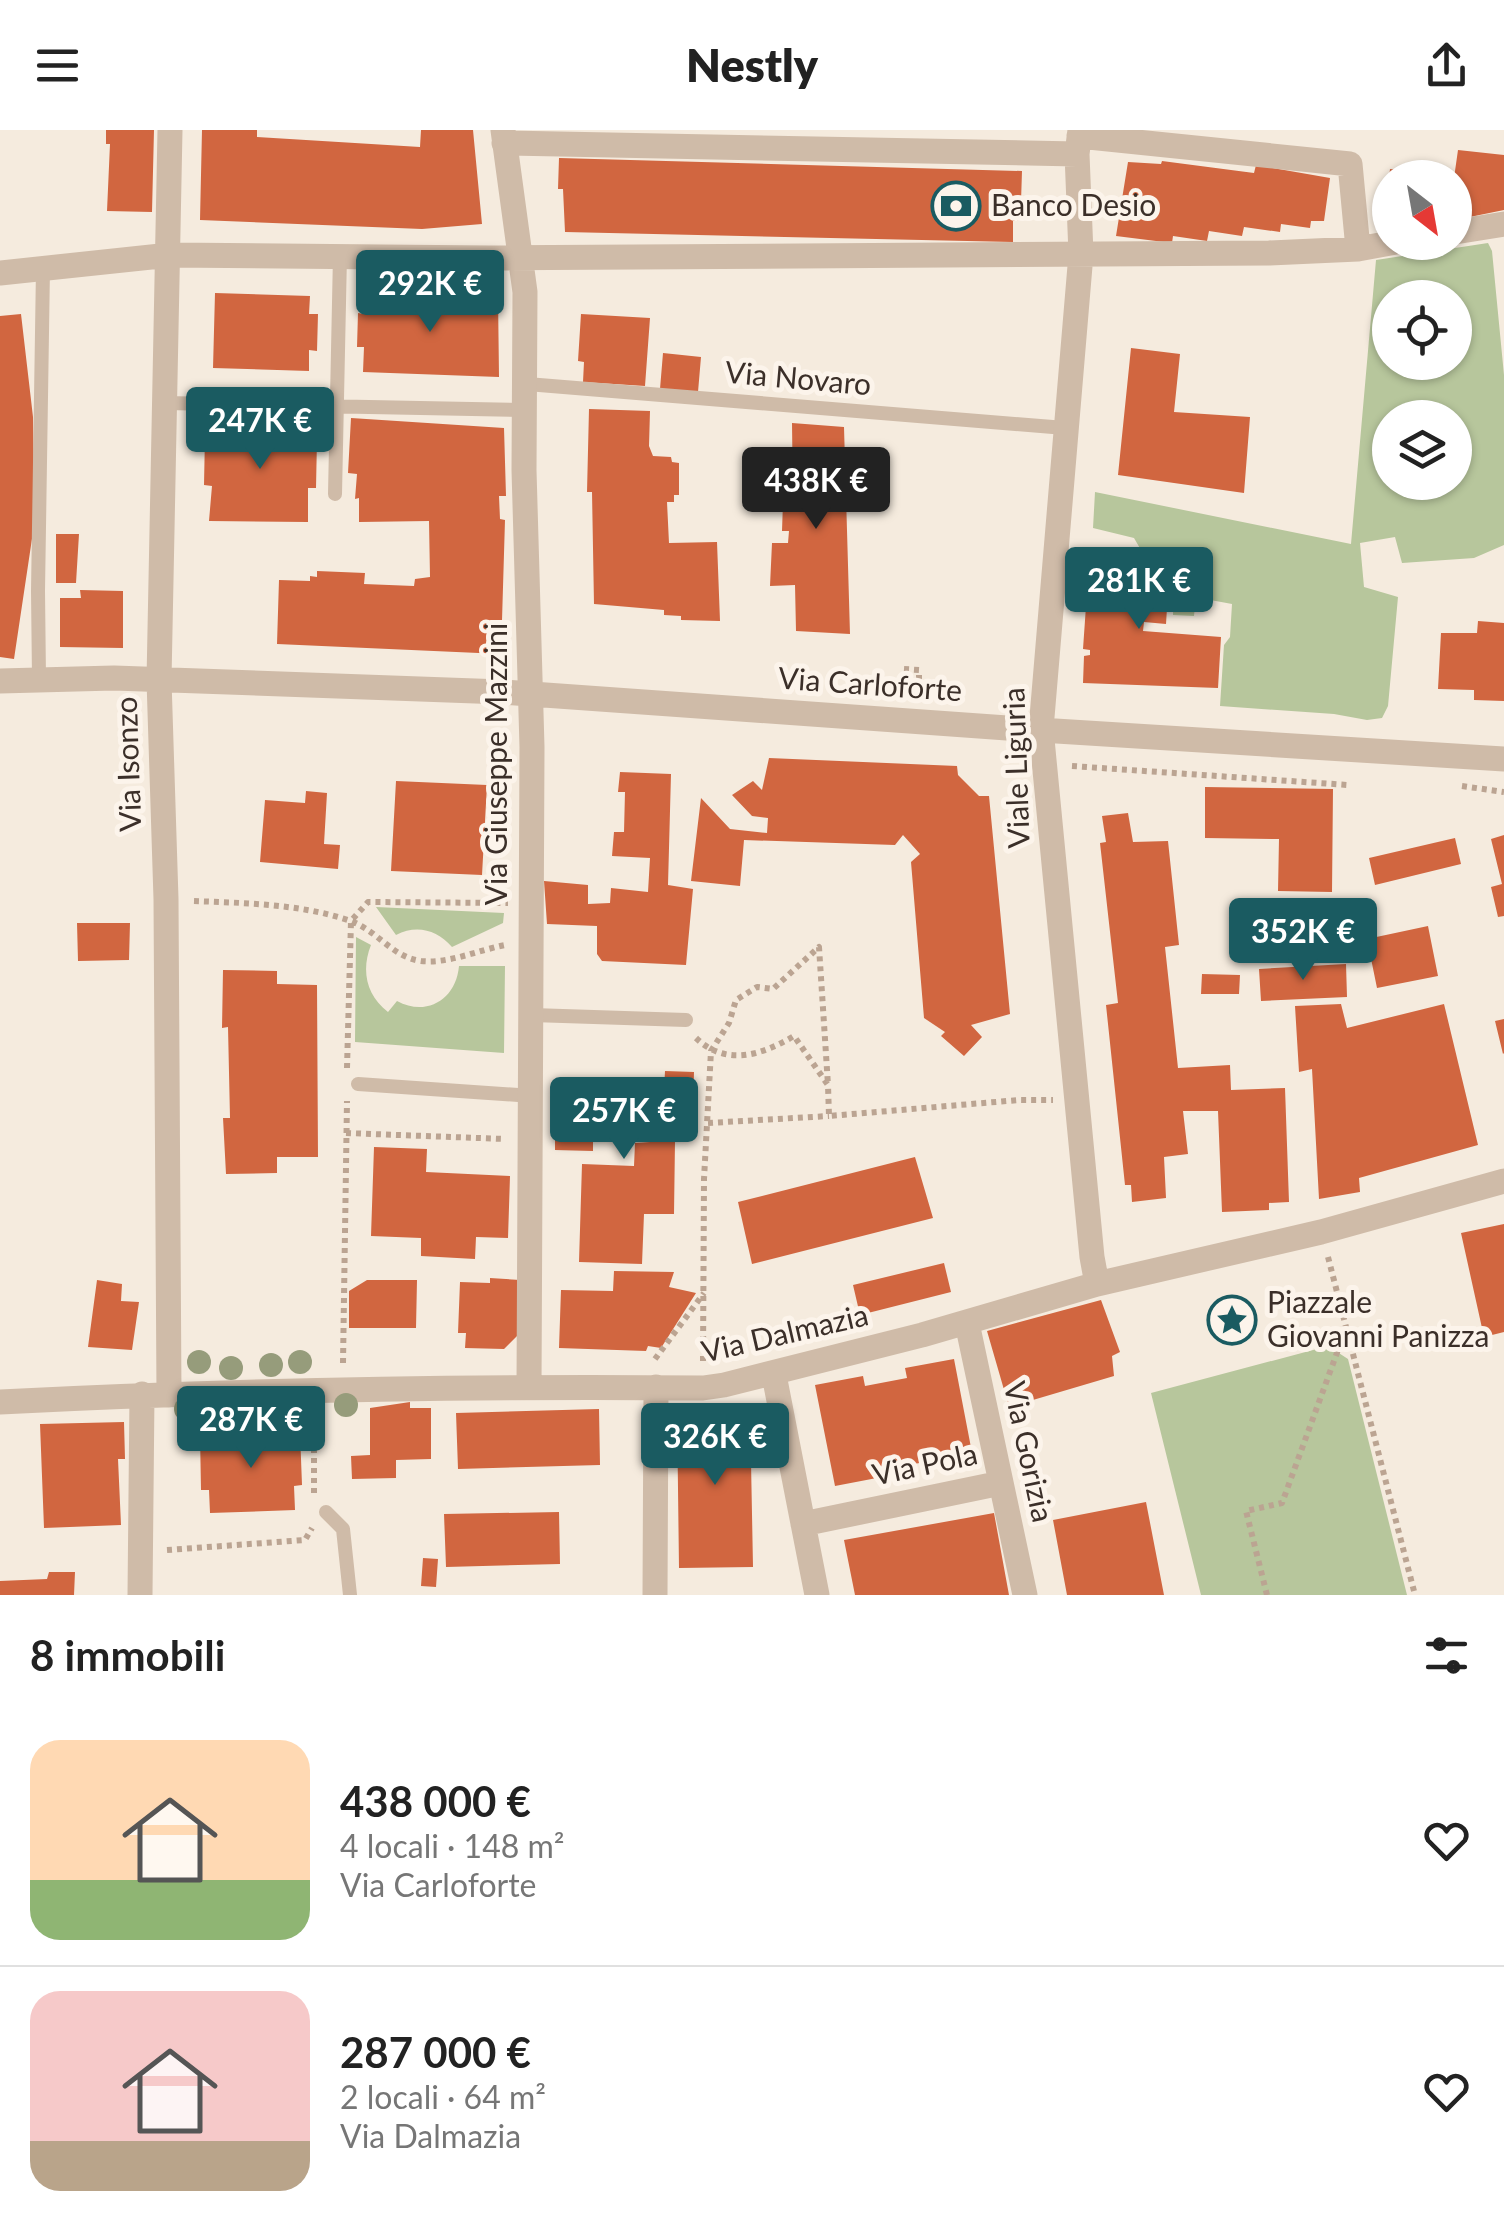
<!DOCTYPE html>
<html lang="it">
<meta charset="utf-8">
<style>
body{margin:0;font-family:Lato,sans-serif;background:#f6f6f6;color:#222;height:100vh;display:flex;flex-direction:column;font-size:38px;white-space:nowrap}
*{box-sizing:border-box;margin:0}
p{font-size:32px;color:#767676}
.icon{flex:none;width:55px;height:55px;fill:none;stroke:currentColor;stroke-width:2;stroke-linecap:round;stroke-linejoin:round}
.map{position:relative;height:1465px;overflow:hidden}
.panel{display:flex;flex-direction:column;background:#fff;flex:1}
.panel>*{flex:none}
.needle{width:65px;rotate:149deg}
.buttons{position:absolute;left:1372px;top:30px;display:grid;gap:20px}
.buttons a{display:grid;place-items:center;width:100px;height:100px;border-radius:50%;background:#fff;box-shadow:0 2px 8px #0004;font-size:50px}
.price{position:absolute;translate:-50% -85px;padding:0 22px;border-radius:10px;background:#1a5b61;color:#fff;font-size:32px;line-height:65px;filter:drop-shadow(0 2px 5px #0008)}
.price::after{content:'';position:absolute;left:50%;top:60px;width:30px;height:22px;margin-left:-15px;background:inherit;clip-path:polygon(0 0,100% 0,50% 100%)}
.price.current{background:#222;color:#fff}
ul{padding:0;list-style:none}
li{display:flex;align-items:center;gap:30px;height:250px;padding:0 30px}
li+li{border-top:2px solid #e0e0e0}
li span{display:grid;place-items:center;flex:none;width:280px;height:200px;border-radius:30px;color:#555}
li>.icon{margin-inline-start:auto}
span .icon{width:120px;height:120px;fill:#fffc;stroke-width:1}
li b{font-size:42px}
h2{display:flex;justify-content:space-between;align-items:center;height:120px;padding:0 30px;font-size:42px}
header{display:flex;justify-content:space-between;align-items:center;height:130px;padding:0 30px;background:#fff;font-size:45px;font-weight:800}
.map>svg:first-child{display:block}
</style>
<header><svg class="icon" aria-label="menu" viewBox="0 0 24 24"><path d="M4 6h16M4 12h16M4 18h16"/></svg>Nestly<svg class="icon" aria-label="share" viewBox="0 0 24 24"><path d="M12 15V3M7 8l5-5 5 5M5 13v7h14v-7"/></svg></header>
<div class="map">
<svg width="1504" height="1465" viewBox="0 0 1504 1465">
<rect width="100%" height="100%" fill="#f5ebde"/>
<!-- green -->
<path fill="#b7c69c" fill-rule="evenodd" d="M1488 113 1492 121 1504 245V415L1474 428 1402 433 1395 407 1360 413 1364 457 1398 467 1388 576 1382 588 1367 590 1334 584 1220 576 1224 515 1230 507 1232 474 1205 469 1195 475 1194 486 1173 485 1174 438 1158 439V430L1145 427 1134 408 1093 398 1095 362 1351 414 1376 130ZM1390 168H1455V232H1390ZM1390 288H1455V352H1390Z
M376 777 504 783 503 793 452 817C437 800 417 794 396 805Z
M356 807 371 815C361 840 366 865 388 882L397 871C426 887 456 870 459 836H505L504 923 355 912Z
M1328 1216 1348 1229 1407 1465H1201L1151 1263Z"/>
<!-- building -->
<path fill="#d16640" d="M106 0H154L152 82 107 81 110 14H106Z
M202 0H257V7L420 17 421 0H473L482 94 422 99 200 90Z
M1458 20 1504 25V80L1455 90 1454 48Z
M559 28 1022 41 1021 72 1018 91H1013V112L565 102 563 59H558Z
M1162 31 1254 43 1256 35 1330 48 1324 91H1311L1310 98 1281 94 1280 102 1244 97 1242 106 1209 101 1207 111 1173 106 1172 113 1116 106 1128 32 1161 34Z
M1390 39 1445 45V48H1389Z
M1387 58 1390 102 1382 104Z
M215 163 310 166 309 184H318L317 221 309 220V241L213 238Z
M365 166H498L499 247 363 242 364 217H357L358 183 364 184Z
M21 184 33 287 34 351 33 402 14 529 0 527V186Z
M581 184 650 188 645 256 583 252 584 232 578 231Z
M1131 218 1180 224 1174 282 1250 287 1244 363 1118 345Z
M663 223 701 227 698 262 660 259Z
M589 279 650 281 649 316 653 326 671 327 672 332 679 333V365H674V372H667L669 413 717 412 720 491 681 490V486L664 485V480L594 474 592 362H587Z
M351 288 504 298 506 366H499L500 389 505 390 501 524 277 514 279 450 310 451V446L317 447V441L365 443 364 454 414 456 415 449 430 447 429 391 359 392V368L355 369 357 344 348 343Z
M214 292 310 295V308L317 309 316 358H308V392L209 391 212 356 204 355 205 305H214Z
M792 293 844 297 850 504 796 501 795 455 770 456 772 413H788L789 401H782L783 372H793Z
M56 404H79L76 453H56Z
M1089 429 1151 433 1150 445 1169 446 1166 494 1144 492 1143 501 1221 507 1218 558 1083 553 1084 526 1090 525V520L1083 519 1086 476 1079 475 1080 454H1088Z
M80 460 123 461V518L60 517V468H81Z
M1478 491 1504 493V571L1474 570V560L1438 559 1441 503H1477Z
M769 628 957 636 958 645 979 666H989L1010 884 971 895 982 907 964 926 941 906 945 902 924 888 911 732 920 724 903 705 895 715 744 710 740 756 691 751 701 668 730 699 767 703 768 688 752 686 732 665 753 651 762 660Z
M620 642 671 644 668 755 693 759 686 835 602 831 597 824V796L547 794 544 751 588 755V774L610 773 611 758 648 762 650 728 612 726 614 702H624L625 662H618Z
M396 651 487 655 482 745 391 741Z
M1205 657 1333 659 1332 762 1278 761 1279 709 1205 708Z
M306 661 327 663 324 714 340 715 338 739 260 732 265 670 305 673Z
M1128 683 1133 712 1168 711 1179 815 1165 817 1178 938 1230 935 1231 960 1285 958 1289 1072 1269 1073V1080L1222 1082 1218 981H1183L1188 1024 1164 1027 1166 1068 1132 1072 1131 1055H1125L1106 875 1118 873 1100 713 1106 712 1102 686Z
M1504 705V786L1498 787 1491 757 1502 754 1491 709Z
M1455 708 1461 734 1375 755 1369 728Z
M77 793H130L129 830 78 831Z
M1428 796 1438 846 1377 858 1367 809Z
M1346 834 1347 867 1261 871 1259 839Z
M223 840 277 841V854L317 855 318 1027H277V1043L226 1044 223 988H230L228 897 222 898Z
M1202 844 1240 845 1239 864H1201Z
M1341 874 1347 898 1444 874 1478 1015 1359 1048 1360 1062 1319 1069 1312 939 1299 942 1295 876Z
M1504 889V923L1503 924 1495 891Z
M665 941 694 942 693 979H684L683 1011H675L674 1084H644L642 1134 579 1132 582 1034 634 1036 635 1013 650 1012V983L593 982V1021L555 1020V954L657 955V961H664Z
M374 1017 427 1019 426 1042 510 1046 508 1108 476 1107 475 1129 421 1126V1108L371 1106Z
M915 1027 933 1088 752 1134 738 1072Z
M1504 1094V1202L1484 1207 1461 1103Z
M944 1133 951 1162 860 1185 853 1155Z
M614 1141 674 1142 669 1157 696 1163 661 1218 648 1216 646 1221 559 1218 561 1160 613 1161Z
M490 1148 520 1150 518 1205 504 1219 465 1218 466 1203H458L460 1152 490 1153Z
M97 1150 122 1154 121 1171 139 1172 132 1220 88 1217Z
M367 1150H417L416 1198H349V1161Z
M1101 1170 1120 1222 1112 1226 1114 1246 1009 1277 987 1201Z
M954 1229 973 1328 926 1337 925 1332 881 1340 882 1347 835 1356 815 1255 863 1246 865 1256 907 1248 905 1238Z
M410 1272V1278H431V1329L396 1330V1348L352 1349 351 1326 370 1325V1278Z
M750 1278 753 1437 679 1438 677 1279Z
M599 1279 600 1335 458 1339 456 1283Z
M124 1292 125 1329H118L121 1395 44 1398 40 1294Z
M300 1302 302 1355 294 1356 295 1380 210 1383 209 1360H201L200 1305Z
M1146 1372 1164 1465H1067L1053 1390Z
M559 1382 560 1434 446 1437 444 1384Z
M994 1383 1009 1465H855L844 1410Z
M423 1428 438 1429 436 1457 421 1456Z
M49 1442H75L74 1465H0V1451L47 1449Z"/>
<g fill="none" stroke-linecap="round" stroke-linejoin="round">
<!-- path -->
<path stroke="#bba492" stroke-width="6" stroke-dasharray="5 5" stroke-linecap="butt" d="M904 539 919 540V563
M1072 636 1348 655
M1462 656 1504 662
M194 771C245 773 299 774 348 790 378 800 391 827 421 831 448 834 479 820 505 815
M696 908C726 937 762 925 794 906L828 955 829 986 1019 970H1053
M347 938 351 791 368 772 508 773
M708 993 829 986
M346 1003 505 1009
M1328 1127 1415 1465
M655 1229 704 1163
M703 1231 704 1049 711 921 729 893 736 870 757 857 773 859 819 817 828 955
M343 1233 347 971
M314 1288V1366
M167 1420 305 1410 312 1398
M1267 1465 1246 1381 1282 1373 1338 1220 1351 1212"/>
<!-- lane -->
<path stroke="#cfbba8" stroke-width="14" d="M527 254 1065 298
M165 273 526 280
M335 364 340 125
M39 549 38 461 43 138
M532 885 686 890
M358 954 532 966
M326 1382 343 1399 350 1465"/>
<!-- street -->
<path stroke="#cfbba8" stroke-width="25" d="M503 0 525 162 524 340 532 617 529 1256
M1080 0 1077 24 1081 124 1041 599 1092 1127 1097 1154
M1079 6 1350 34 1358 119
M504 13 1077 24
M1455 102 1504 94
M0 143 170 125 488 128 1269 123 1358 119 1396 112
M0 551 114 548 503 562 1007 598 1504 629
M967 1193 1025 1465
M774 1245 817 1465
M169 1265 166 769 159 550 170 0
M0 1272C234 1260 468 1256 703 1258L724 1255 922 1205 1097 1154 1321 1102 1504 1051
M803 1394 1001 1353
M140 1465 142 1264
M655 1465 656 1257"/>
</g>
<!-- trees -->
<g fill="#969c7b">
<circle cx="199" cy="1232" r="12"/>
<circle cx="300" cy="1232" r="12"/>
<circle cx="271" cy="1235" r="12"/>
<circle cx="231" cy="1238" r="12"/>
<circle cx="267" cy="1275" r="12"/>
<circle cx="346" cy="1275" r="12"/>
<circle cx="230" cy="1277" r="12"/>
<circle cx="186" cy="1279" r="12"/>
</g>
<!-- icons -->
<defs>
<g id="bank-ring" transform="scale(2.5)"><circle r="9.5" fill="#fcf4eb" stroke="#1a5b61" stroke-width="1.5"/><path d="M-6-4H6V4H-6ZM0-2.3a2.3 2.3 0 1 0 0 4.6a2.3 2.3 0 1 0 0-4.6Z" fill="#1a5b61"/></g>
<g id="sight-ring" transform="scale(2.5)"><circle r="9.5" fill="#fcf4eb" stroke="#1a5b61" stroke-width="1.5"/><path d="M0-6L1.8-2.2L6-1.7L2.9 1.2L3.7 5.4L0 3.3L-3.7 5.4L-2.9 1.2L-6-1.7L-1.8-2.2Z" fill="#1a5b61"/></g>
</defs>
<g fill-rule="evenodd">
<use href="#bank-ring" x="956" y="76"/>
<use href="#sight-ring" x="1232" y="1190"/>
</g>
<g text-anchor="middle" stroke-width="10" stroke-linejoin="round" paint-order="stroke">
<!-- poi labels -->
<g font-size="30" fill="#3b2f29" stroke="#fcf4eb" text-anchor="start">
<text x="991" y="86">Banco Desio</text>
<text x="1267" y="1183">Piazzale<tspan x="1267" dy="34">Giovanni Panizza</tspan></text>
</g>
<!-- street labels -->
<g font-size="30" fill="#3b2f29" stroke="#fcf4eb">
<text transform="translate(798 249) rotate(5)" y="10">Via Novaro</text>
<text transform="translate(870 555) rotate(4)" y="10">Via Carloforte</text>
<text transform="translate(129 634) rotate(-92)" y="10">Via Isonzo</text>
<text transform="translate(497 634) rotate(-90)" y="10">Via Giuseppe Mazzini</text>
<text transform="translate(1017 638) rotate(-92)" y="10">Viale Liguria</text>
<text transform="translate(785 1204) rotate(-13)" y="10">Via Dalmazia</text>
<text transform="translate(1028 1322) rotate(78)" y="10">Via Gorizia</text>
<text transform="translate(925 1335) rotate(-12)" y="10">Via Pola</text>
</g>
</g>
</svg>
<div class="buttons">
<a><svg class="needle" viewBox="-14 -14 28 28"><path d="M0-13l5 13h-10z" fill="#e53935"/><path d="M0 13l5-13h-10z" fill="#767676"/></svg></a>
<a><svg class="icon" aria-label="locate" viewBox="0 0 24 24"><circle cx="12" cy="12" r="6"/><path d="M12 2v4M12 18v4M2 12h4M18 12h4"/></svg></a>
<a><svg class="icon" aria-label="layers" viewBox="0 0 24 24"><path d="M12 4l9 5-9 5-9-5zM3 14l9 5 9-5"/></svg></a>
</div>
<b class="price" style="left:430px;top:205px">292K €</b>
<b class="price" style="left:260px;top:342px">247K €</b>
<b class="price current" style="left:816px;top:402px">438K €</b>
<b class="price" style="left:1139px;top:502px">281K €</b>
<b class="price" style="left:1303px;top:853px">352K €</b>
<b class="price" style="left:624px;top:1032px">257K €</b>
<b class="price" style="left:251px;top:1341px">287K €</b>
<b class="price" style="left:715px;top:1358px">326K €</b>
</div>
<section class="panel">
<h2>8 immobili<svg class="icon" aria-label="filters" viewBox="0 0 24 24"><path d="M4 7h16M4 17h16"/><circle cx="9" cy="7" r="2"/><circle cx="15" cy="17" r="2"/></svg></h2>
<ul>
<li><span style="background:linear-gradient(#ffd9b3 70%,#8fb573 0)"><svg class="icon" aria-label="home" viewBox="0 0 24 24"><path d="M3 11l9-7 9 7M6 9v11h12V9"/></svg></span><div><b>438 000 €</b><p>4 locali · 148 m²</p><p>Via Carloforte</p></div><svg class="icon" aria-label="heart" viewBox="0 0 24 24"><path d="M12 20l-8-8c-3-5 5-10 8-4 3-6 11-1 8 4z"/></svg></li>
<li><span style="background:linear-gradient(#f6c9c9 75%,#b9a48a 0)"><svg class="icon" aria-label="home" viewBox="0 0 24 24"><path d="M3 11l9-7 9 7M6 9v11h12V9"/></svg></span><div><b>287 000 €</b><p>2 locali · 64 m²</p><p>Via Dalmazia</p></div><svg class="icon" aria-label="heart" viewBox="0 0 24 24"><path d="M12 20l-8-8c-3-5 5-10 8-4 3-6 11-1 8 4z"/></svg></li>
</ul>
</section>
